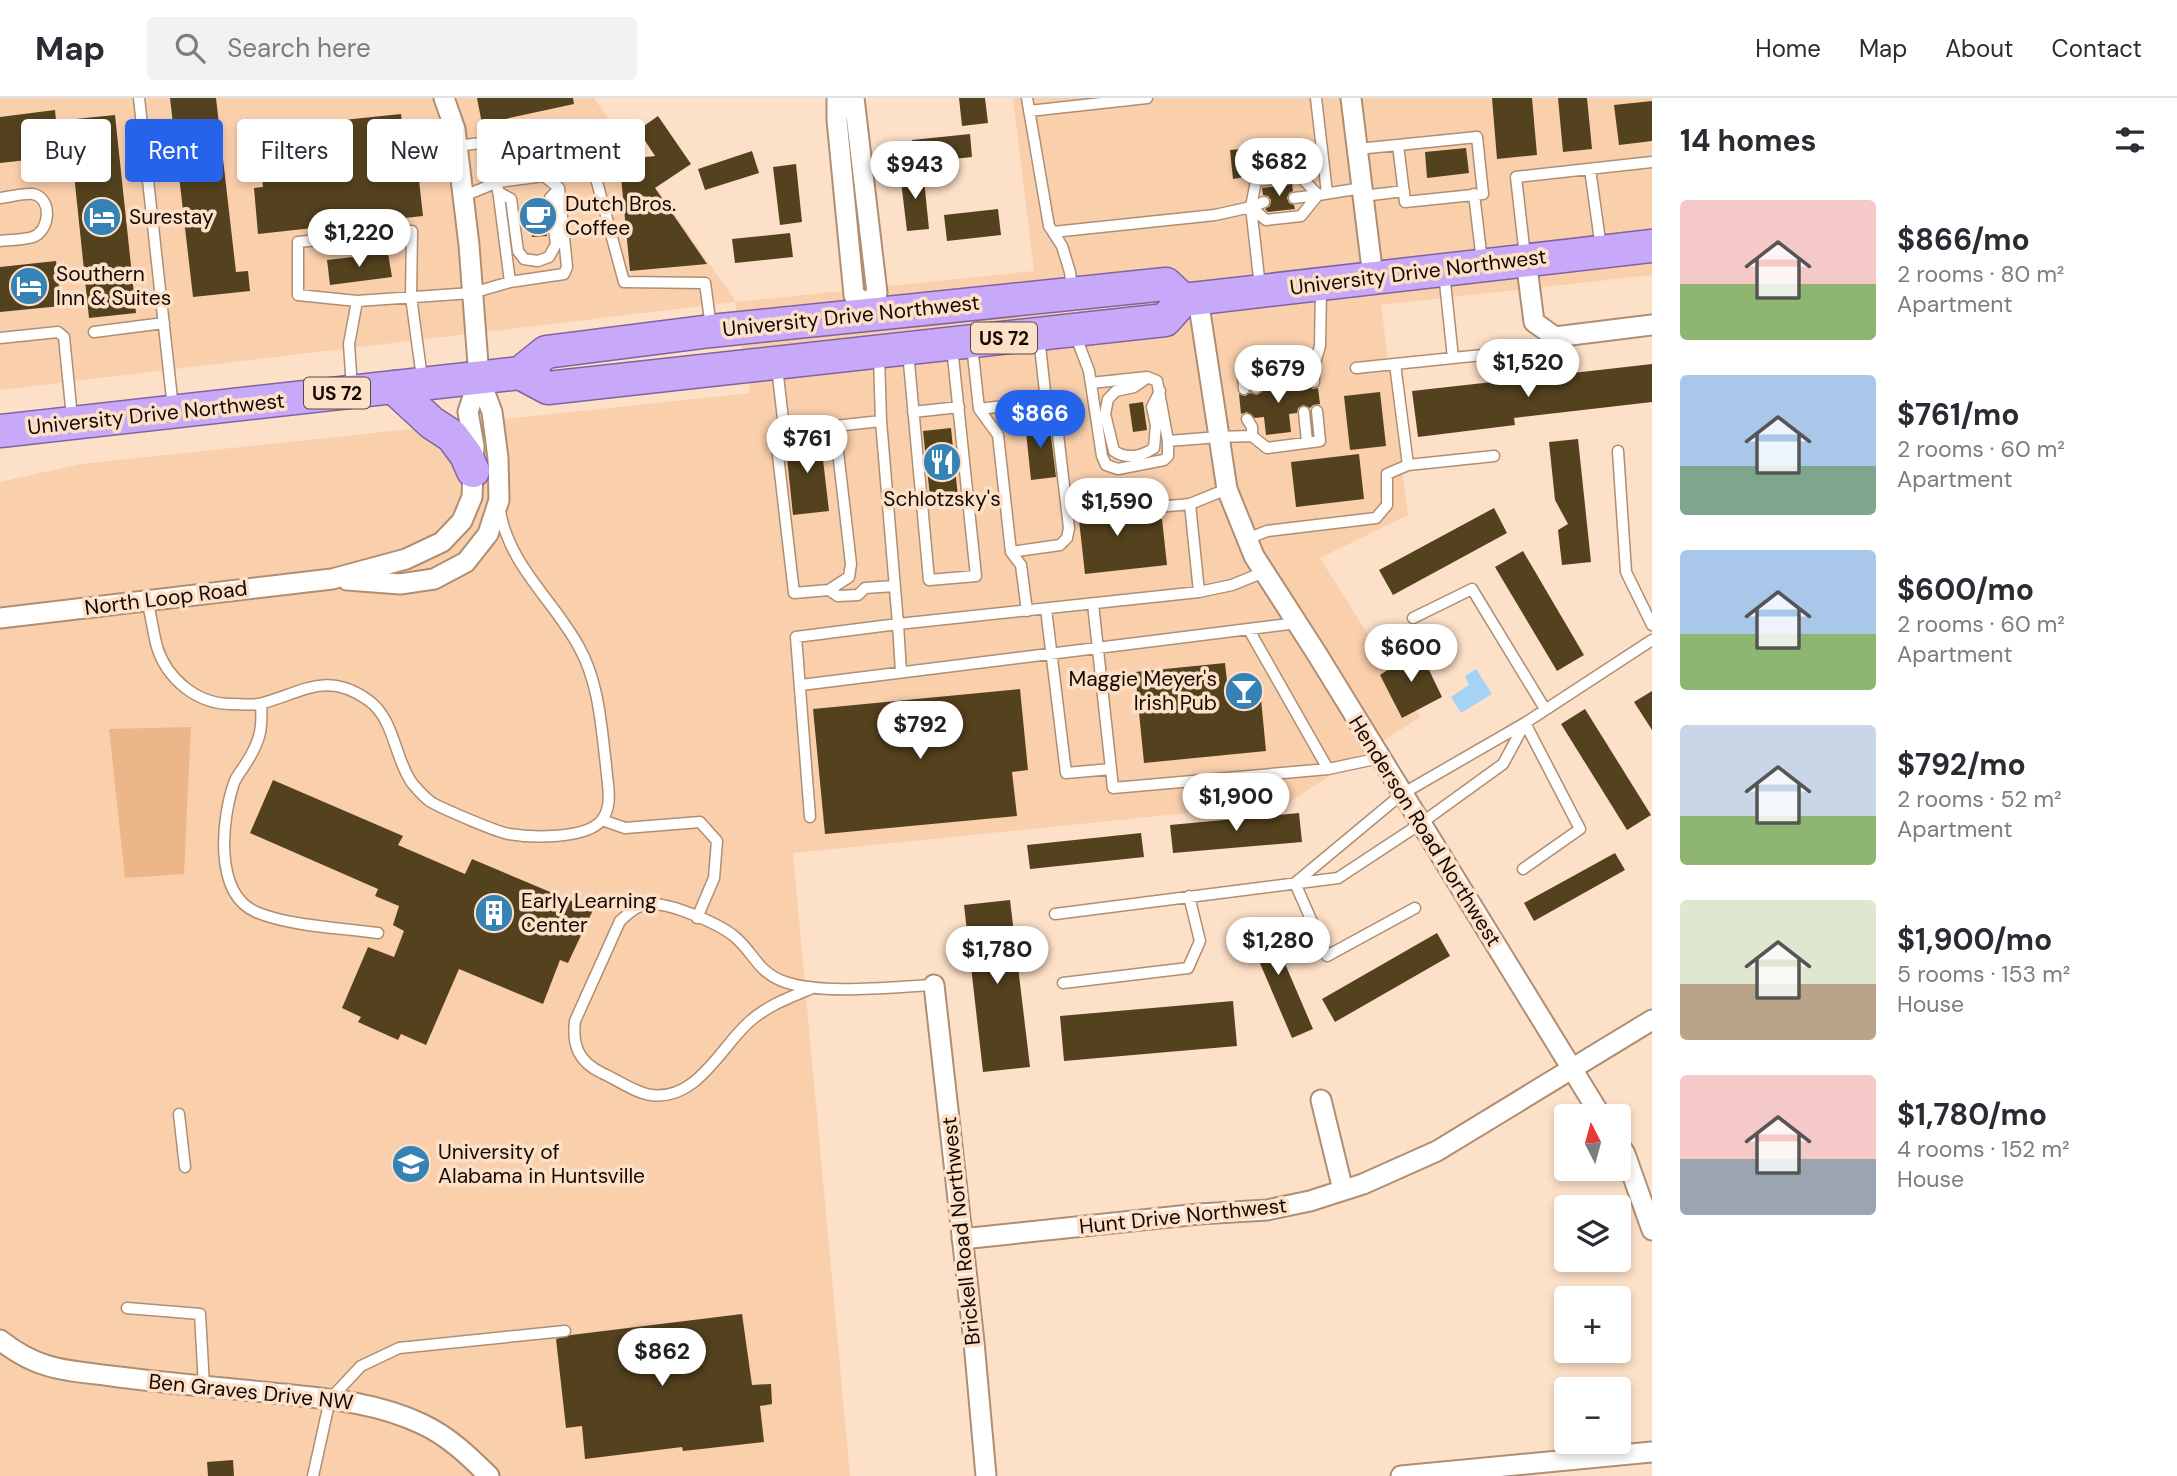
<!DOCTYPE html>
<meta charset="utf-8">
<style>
body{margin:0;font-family:"DM Sans",sans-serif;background:#f2f2f3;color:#2b2b33;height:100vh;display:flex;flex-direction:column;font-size:26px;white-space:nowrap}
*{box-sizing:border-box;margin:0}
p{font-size:23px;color:#7c7c81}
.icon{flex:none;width:38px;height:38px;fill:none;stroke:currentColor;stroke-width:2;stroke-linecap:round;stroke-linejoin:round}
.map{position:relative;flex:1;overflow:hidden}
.panel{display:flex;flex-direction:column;background:#fff;width:525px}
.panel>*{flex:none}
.guide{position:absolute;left:21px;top:21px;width:665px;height:63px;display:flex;gap:14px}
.needle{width:46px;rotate:354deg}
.buttons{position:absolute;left:1554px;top:1006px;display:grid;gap:14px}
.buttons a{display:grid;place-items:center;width:77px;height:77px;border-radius:7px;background:#fff;box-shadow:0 4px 10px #0003;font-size:35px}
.price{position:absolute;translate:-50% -60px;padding:0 16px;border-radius:24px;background:#fff;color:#222;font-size:23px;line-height:46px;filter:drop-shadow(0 2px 4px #0008)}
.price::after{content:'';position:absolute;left:50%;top:42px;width:21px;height:16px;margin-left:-10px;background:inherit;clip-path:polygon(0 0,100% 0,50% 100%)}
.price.on{background:#2563eb;color:#fff}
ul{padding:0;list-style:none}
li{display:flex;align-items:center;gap:21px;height:175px;padding:0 28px}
li span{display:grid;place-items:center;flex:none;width:196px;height:140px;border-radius:7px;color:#555}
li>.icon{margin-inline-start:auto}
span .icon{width:84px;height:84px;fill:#fffc;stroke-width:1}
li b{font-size:30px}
h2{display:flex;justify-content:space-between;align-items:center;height:84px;padding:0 28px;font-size:30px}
.chip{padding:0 24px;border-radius:7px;background:#fff;box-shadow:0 4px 10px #0003;font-size:24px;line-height:63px}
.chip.on{background:#2563eb;color:#fff}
header{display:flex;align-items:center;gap:42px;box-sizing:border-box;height:98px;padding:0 35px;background:#fff;border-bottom:2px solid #e1e1e2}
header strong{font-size:33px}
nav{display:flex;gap:38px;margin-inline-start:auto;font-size:24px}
.search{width:490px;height:63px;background:#f2f2f3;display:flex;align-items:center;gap:18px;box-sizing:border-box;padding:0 24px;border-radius:7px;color:#7c7c81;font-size:26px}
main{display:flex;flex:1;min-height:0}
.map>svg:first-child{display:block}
</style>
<header>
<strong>Map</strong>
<div class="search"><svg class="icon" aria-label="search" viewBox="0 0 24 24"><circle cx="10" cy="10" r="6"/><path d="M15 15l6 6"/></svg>Search here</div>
<nav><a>Home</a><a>Map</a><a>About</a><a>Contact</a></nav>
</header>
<main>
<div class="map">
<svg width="1652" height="1378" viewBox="0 0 1652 1378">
<rect width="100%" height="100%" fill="#fde0c8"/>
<!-- built -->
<path fill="#facfac" d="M0 0H594L736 204 1034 173 1013 0H1652V177L1381 207 1408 417 1320 460 1420 619 1288 705 793 755 850 1378H0V384L81 366 750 295 735 204 0 292Z"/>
<!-- green -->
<path fill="#ecb688" d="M191 629 184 776 125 780 109 631Z"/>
<!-- water -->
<path fill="#a5d3f6" d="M1476 571 1492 596 1461 615 1451 599 1469 587 1465 578Z"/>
<!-- building -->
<path fill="#54411e" d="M170 0H216L236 174 248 173 250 193 193 199Z
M477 0H573L574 6 482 26Z
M959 0H985L988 25 962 28Z
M1492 0H1532L1537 57 1497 61Z
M1558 0H1587L1592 51 1563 54Z
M1652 3V43L1619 47 1614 7Z
M55 12 56 23 115 17 136 215 89 220 72 57 0 65V19Z
M401 16 407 74 418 73 423 118 258 136 254 90 263 89 257 31Z
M658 18 691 66 655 90 707 166 630 173 621 79 629 78 628 61 655 58 638 32Z
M970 36 972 59 915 65 912 42Z
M1281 47 1284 72 1233 81 1230 52Z
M1466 50 1469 75 1427 80 1425 54Z
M752 53 759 75 705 92 698 71Z
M796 66 802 124 780 127 773 69Z
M923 72 929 131 907 133 900 75Z
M1292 86 1293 93 1289 95 1287 100 1289 105 1294 107 1295 111 1268 114 1265 111 1270 108 1271 102 1268 98 1263 97 1262 90Z
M543 104 547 138 532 139 528 106Z
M998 111 1001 137 947 143 944 117Z
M790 135 793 159 735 165 732 141Z
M388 155 392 179 330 187 327 162Z
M56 163 61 208 0 214V169Z
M1652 266V304L1514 320 1515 327 1418 339 1412 293Z
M1294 286 1299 292 1305 291 1308 288 1313 291 1318 290 1320 306 1313 307 1310 310 1303 307 1298 310 1297 315 1289 316 1291 334 1266 337 1264 319 1255 320 1247 314 1241 316 1239 296 1245 298 1250 295 1257 297 1262 294 1263 289Z
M1380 294 1386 348 1350 352 1344 298Z
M1143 304 1147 332 1133 334 1129 306Z
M1049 322 1056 379 1031 382 1025 324Z
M951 330 959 409 939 411 938 398 930 399 923 333Z
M820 336 829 413 793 417 785 341Z
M1578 341 1591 464 1562 467 1558 432 1568 426 1555 402 1549 344Z
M1359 356 1364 401 1296 409 1291 364Z
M1105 392 1109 426 1162 421 1167 467 1085 476 1076 395Z
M1494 410 1507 435 1393 497 1379 472Z
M1523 453 1584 557 1557 573 1495 469Z
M1419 551 1442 599 1402 620 1380 577Z
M1225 565 1227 583 1259 580 1266 653 1144 665 1135 574Z
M1020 591 1028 672 1012 674 1017 718 825 736 813 611Z
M1652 593V632L1634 604Z
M1585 611 1651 717 1627 732 1561 626Z
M273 682 403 738 398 747 465 776 472 761 593 812 568 865 560 862 543 906 459 871 426 947 401 936 398 942 358 924 361 919 342 910 368 849 394 859 404 833 393 827 399 808 375 798 378 791 250 735Z
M1299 715 1302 744 1173 755 1170 727Z
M1141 735 1144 759 1030 771 1027 747Z
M1615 755 1625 772 1534 823 1524 805Z
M1010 802 1030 969 983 974 964 807Z
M1265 819 1313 931 1292 940 1244 828Z
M1437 835 1450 858 1335 924 1322 901Z
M1233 903 1237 948 1064 963 1060 918Z
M742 1216 752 1287 771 1286 772 1306 760 1308 764 1344 683 1353 682 1349 585 1361 582 1328 566 1330 556 1241 571 1237Z
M233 1362 234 1378H208L207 1364Z"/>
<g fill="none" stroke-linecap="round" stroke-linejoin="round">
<!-- service casing -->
<g stroke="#b08e72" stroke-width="13">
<path id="service" d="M139 0 173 310
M1027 0 1049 128 1062 148 1070 174 1072 191
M1316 0 1327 95
M1029 13 1147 0
M1477 39 1483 96 1405 104 1398 47Z
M457 48 583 32 624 184 705 185 711 229
M1357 51 1398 47
M1590 71 1601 150
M498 91 510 184
M498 94 511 101 518 153 524 161 538 163 549 159 556 146 550 100 559 90
M1474 96 1482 163
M1363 98 1404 93
M0 100C10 99 23 95 33 96 53 100 50 133 33 139 23 142 10 142 0 143
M1264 104 1251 109 1256 83 1300 78 1318 97 1294 100
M1251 109 1266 122 1301 118 1318 97 1362 90
M1251 109 1260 189
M1053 134 1215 117 1251 109
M1525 158 1516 79 1652 64
M357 203 298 197V144L412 133 411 199 422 280
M94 234 164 225
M1075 236 1089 273 1102 358 1106 367 1118 371 1164 362 1168 358V343L1157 283 1147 279 1091 285
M0 240 58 234 64 239 72 319
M972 247 979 311 998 337 1011 454 1021 467 1027 513
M908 254 929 482 976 478 952 249
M879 258 881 323 898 526 1199 494 1232 487 1264 474
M1453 260 1502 255
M1395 266 1408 367 1494 358
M777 269 784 330 776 340 794 495 829 492 849 479 851 466 835 328 784 330
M1299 270 1301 285
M1356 270 1453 260 1444 175
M1255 275 1256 290
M1147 280 1134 289 1116 293 1108 301 1105 316 1114 353C1126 361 1141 359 1154 350L1156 327 1152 309 1160 293
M1314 284V268L1320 248 1321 191
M352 290 349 246 357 203 472 195 510 184 564 176 567 169 559 90 544 78 498 84 464 98
M1244 291 1243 278 1314 268
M979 311 1046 303
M913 314 959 309
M1304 314 1307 344
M1247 321 1252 329V338
M835 328 881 323
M1168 343 1219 339 1252 338 1267 350 1320 343 1317 313
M1618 353 1626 474 1652 527
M1126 412 1190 406
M1247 441 1267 433 1376 420 1387 407V376L1408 367
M1011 454 1060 447 1067 440 1069 430 1055 311 1046 303 1039 239
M829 492 838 498 858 497 865 490 894 488
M1199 494 1190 406 1227 391
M147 502C151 517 153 534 157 549 167 581 197 606 231 606 241 606 254 608 263 605 303 594 327 573 368 602 395 621 394 660 412 685 417 691 425 700 431 704 443 711 497 734 509 736 532 740 585 741 601 723 614 708 607 685 606 667 601 627 599 585 579 549 554 503 509 467 500 413
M1046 511 1066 675 1111 671 1093 506
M1413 520 1472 491 1545 611
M1249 532 1328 671 1380 660
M801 587 1297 525
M261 606C263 633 259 645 245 667 241 673 236 679 234 685 222 720 213 795 256 814 289 828 341 830 378 835
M1111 671 1113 690 1328 671
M810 719 796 539 898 526 901 574
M602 722 625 730 700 724 717 743 714 780 697 820
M1523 771 1580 731 1525 625
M1415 810 1327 858 1295 785 1402 696 1525 625 1652 542
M1055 816 1338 780 1420 726 1503 666 1525 625
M1063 885 1188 870 1200 843 1189 798
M810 891C788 900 767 908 749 924 720 950 697 1003 651 997 635 995 616 981 602 975 579 964 572 948 575 923L620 823C629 815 638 806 651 806 671 805 720 826 735 839 754 855 758 875 785 884 824 897 891 889 934 887
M179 1016 185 1069
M127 1210 200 1216 204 1288
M313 1378 330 1301 361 1268 399 1250 565 1233"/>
</g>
<!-- minor casing -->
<g stroke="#b08e72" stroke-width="23">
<path id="minor" d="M837 0V22L854 197 867 206
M854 0 877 195 867 206 868 216
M1351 0 1373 179
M1526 162 1534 224 1555 239 1652 227
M1198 201 1227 391 1254 458 1317 556 1601 1018
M347 482 400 486 434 481 466 464 488 436 499 402 498 360 492 314 479 279 469 147 455 31 444 0
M0 520 332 481 406 461 442 444 462 423 472 399 474 348 468 314 479 279
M934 887 974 1244 986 1378
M1321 1002 1343 1092
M1619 1046 1625 1056 1652 1132
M962 1141 1199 1116 1267 1112 1310 1103 1363 1086 1437 1053 1652 922
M0 1242C42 1275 70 1272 119 1279 174 1286 228 1290 283 1296 331 1301 378 1305 422 1326 448 1338 469 1358 489 1378
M1401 1378 1652 1354"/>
</g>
<!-- trunk casing -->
<g stroke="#8163a1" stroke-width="35">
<path id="trunk" d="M520 275 548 290 1165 222 1183 202 1652 148
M393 289 432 325 452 338 466 357 473 373
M0 333 520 275 546 254 711 233 1166 186 1183 202"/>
</g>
<!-- service -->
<use href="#service" stroke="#fff" stroke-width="10"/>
<!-- minor -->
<use href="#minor" stroke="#fff" stroke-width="19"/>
<!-- trunk -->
<use href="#trunk" stroke="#c8a8f8" stroke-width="32"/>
</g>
<!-- icons -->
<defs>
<g id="cafe-disc" transform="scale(2.0125)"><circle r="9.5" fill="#3582b4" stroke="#fde0c8"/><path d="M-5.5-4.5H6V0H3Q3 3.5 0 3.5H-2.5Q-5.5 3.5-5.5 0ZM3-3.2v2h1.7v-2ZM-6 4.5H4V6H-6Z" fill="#fff"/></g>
<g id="hotel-disc" transform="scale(2.0125)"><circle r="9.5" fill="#3582b4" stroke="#fde0c8"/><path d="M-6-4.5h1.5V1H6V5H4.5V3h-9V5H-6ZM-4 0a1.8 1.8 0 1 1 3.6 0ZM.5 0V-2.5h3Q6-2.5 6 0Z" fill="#fff"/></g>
<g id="restaurant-disc" transform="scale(2.0125)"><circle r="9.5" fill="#3582b4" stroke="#fde0c8"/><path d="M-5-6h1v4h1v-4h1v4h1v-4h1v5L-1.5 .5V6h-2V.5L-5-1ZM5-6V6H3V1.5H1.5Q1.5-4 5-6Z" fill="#fff"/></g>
<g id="bar-disc" transform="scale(2.0125)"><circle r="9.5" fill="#3582b4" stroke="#fde0c8"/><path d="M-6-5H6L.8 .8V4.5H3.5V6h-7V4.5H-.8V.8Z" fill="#fff"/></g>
<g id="building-disc" transform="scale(2.0125)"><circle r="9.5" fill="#3582b4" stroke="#fde0c8"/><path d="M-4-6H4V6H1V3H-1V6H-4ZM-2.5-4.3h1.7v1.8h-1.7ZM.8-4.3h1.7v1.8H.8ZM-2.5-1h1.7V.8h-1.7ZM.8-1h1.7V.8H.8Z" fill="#fff"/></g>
<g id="university-disc" transform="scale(2.0125)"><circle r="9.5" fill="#3582b4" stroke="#fde0c8"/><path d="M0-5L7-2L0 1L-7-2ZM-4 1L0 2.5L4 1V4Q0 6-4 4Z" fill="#fff"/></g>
</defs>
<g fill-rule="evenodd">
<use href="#cafe-disc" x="538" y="118"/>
<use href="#hotel-disc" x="102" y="119"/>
<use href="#hotel-disc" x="29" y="188"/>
<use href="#restaurant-disc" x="942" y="364"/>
<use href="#bar-disc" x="1244" y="593"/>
<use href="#building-disc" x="494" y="815"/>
<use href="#university-disc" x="411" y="1066"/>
</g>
<g text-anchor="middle" stroke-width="7" stroke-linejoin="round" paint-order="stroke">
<!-- shield labels -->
<g fill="#fde0c8" stroke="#5a4a3d" stroke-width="2">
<rect x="971" y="224.5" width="66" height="31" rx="5"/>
<rect x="304" y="279.5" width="66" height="31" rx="5"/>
</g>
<g font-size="19" font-weight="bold" fill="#140902">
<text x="1004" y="247">US 72</text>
<text x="337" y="302">US 72</text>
</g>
<!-- poi labels -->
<g font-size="21" fill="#140902" stroke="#fde0c8" text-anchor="start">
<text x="565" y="113">Dutch Bros.<tspan x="565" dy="24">Coffee</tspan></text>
<text x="129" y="126">Surestay</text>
<text x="56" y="183">Southern<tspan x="56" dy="24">Inn &amp; Suites</tspan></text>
<text x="942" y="408" text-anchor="middle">Schlotzsky's</text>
<text x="1217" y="588" text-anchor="end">Maggie Meyer's<tspan x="1217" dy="24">Irish Pub</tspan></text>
<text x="521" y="810">Early Learning<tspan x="521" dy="24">Center</tspan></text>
<text x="438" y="1061">University of<tspan x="438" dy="24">Alabama in Huntsville</tspan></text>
</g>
<!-- street labels -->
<g font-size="21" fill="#140902" stroke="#fde0c8">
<text transform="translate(1418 174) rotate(-7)" y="7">University Drive Northwest</text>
<text transform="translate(851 218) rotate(-6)" y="7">University Drive Northwest</text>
<text transform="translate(156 316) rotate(-6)" y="7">University Drive Northwest</text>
<text transform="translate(166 500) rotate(-7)" y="7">North Loop Road</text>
<text transform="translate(1425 733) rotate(58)" y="7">Henderson Road Northwest</text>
<text transform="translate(1183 1118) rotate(-6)" y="7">Hunt Drive Northwest</text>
<text transform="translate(961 1133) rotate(-96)" y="7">Brickell Road Northwest</text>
<text transform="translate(251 1294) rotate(6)" y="7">Ben Graves Drive NW</text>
</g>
</g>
</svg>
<div class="buttons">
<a><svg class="needle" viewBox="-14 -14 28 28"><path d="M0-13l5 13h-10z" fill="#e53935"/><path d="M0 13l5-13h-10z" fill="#7c7c81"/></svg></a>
<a><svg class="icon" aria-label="layers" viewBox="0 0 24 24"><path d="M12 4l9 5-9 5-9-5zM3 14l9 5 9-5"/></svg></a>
<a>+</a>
<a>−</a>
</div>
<b class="price" style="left:1279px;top:100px">$682</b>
<b class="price" style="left:915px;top:103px">$943</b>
<b class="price" style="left:359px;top:171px">$1,220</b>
<b class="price" style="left:1528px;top:301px">$1,520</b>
<b class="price" style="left:1278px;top:307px">$679</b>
<b class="price on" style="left:1040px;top:352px">$866</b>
<b class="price" style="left:807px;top:377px">$761</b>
<b class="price" style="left:1117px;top:440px">$1,590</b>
<b class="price" style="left:1411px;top:586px">$600</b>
<b class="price" style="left:920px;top:663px">$792</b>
<b class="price" style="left:1236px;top:735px">$1,900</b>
<b class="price" style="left:1278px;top:879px">$1,280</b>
<b class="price" style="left:997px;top:888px">$1,780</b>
<b class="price" style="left:662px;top:1290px">$862</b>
<div class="guide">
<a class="chip">Buy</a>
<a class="chip on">Rent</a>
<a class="chip">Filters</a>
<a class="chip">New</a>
<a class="chip">Apartment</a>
</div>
</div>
<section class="panel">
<h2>14 homes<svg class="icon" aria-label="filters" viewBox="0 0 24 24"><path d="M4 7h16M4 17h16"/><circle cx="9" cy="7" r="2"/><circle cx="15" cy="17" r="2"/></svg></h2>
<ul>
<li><span style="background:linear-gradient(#f6c9c9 60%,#8fb573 0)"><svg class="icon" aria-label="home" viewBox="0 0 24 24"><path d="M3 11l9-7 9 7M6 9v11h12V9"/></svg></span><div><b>$866/mo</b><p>2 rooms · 80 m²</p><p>Apartment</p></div></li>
<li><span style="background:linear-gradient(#a9c7e8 65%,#7fa58c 0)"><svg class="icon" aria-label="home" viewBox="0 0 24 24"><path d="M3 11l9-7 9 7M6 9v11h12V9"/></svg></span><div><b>$761/mo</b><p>2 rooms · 60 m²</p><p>Apartment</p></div></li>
<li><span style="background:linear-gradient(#a9c7e8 60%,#8fb573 0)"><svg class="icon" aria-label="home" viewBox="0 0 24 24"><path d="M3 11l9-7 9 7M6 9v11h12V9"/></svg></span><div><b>$600/mo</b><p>2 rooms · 60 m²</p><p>Apartment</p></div></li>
<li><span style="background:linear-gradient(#c9d6e8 65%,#8fb573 0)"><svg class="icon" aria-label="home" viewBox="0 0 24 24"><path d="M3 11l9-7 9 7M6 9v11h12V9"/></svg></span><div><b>$792/mo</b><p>2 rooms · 52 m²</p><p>Apartment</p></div></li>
<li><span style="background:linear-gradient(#dfe7d0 60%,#b9a48a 0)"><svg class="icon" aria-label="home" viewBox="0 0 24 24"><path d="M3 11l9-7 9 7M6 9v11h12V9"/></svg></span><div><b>$1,900/mo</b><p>5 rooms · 153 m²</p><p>House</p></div></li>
<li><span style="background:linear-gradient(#f6c9c9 60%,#9aa5b1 0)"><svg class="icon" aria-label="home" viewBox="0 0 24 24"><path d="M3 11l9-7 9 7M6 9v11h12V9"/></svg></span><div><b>$1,780/mo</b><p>4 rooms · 152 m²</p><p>House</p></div></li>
</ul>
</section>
</main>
